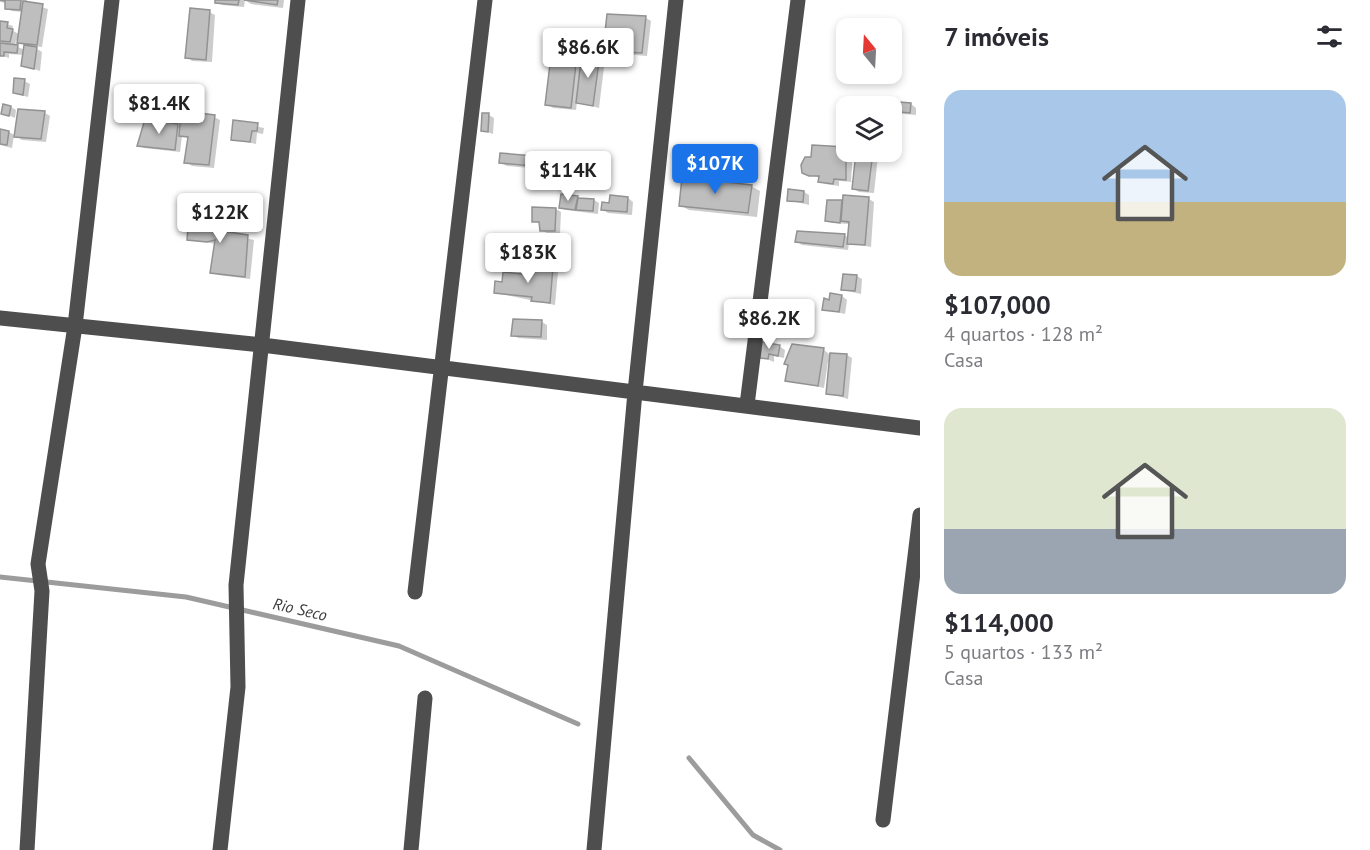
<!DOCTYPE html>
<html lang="pt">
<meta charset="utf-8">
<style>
body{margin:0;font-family:"PT Sans",sans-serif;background:#f7f7f7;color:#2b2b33;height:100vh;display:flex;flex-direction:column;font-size:22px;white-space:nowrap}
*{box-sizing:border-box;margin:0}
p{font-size:20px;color:#7c7c81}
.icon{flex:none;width:33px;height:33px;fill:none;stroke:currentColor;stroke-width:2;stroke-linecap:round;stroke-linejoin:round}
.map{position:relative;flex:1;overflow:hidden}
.drawer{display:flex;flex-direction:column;background:#fff;width:450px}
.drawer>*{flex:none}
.needle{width:39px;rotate:342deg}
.buttons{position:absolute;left:836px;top:18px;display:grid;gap:12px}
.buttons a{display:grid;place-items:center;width:66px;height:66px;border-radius:12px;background:#fff;box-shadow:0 3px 9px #0003;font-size:30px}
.price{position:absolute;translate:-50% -51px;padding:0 14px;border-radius:6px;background:#fff;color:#222;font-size:20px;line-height:39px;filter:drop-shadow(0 2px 3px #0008)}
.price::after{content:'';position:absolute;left:50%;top:36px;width:18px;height:14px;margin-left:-9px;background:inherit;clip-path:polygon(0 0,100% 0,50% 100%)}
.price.current{background:#1a73e8;color:#fff}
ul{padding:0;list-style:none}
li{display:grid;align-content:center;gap:12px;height:318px;padding:0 24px}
li span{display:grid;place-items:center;height:186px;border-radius:18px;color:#555}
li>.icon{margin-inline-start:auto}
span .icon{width:108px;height:108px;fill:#fffc;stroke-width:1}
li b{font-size:26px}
h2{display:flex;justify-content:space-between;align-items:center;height:72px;padding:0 24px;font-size:26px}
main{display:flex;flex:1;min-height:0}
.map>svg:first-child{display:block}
</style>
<main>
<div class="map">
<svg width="920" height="850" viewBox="0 0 920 850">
<rect width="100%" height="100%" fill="#fff"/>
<!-- shadow -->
<path fill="#0003" fill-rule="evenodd" d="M0 0H27V3L48 9 42 47 32 46 42 52 40 71 22 65 24 55 9 54V58L0 55V22L13 26 12 30 20 35 23 12 12 11 6 8 7 3 0 2ZM16 40 26 46 25 50 15 46Z
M217 0H284L283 8 251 4 245 0 244 7 222 5Z
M209 12 215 15 212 62 192 61 187 57Z
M646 18 651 21 647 56 610 53 605 50Z
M599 56 605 59 599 108 577 102 576 110 553 108 547 104 576 57 582 60Z
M24 81 30 84 28 97 14 93Z
M889 103 911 104 916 108V115L893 113 891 106H888Z
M11 107 16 110 15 118 3 113Z
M45 113 50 116 46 142 22 140 14 135 12 148 0 145V131L9 132 16 136Z
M489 115 494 118 493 134 482 130Z
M214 117 220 120 214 168 192 166 186 162 189 138 182 136 180 152 144 148 139 145 178 125 181 127Z
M234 122 264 128 263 134 257 133 256 144 232 139Z
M846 148V152H853L851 181 854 182 857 152H871L878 156 874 193 859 192 853 188 854 182 839 181V186L825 184 820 178 804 172Z
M586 156 592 160 590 183 571 182 565 179Z
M545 159 551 162 550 170 507 166 501 163Z
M751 186 760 191 757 217 689 210 680 205Z
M804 192 809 195V205L789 200Z
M562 195 594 200 599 203 598 214 566 210 560 207Z
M628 198 633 202 632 215 608 213 602 209Z
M869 199 874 202 871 247 849 243 848 250 802 245 796 241 844 235 849 238 850 224 832 223 826 220 841 202Z
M556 209 561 212 560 234 547 233 541 230V224L534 221Z
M222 217 228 220V234L254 240 250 279 218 275 212 272 216 244 189 239Z
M553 269 558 272 555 305 496 293 503 283Z
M857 276 862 279 861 294 843 290Z
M842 296 847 300 845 314 824 309Z
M542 322 547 325V340L518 338 513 335Z
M779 346 785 350 784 358 774 356V362L762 357Z
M793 346 824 350 829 354 847 355 852 358 848 399 828 393 830 362H828L824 388 787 380Z"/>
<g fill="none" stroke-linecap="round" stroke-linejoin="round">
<!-- stream -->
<path stroke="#9c9c9c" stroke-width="5" d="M0 577 186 597 399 646 578 724
M689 758 753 835 780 850"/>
</g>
<!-- building -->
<path fill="#bebebe" stroke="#929292" stroke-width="1.5" d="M0 0H21L20 10 5 9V1Z
M215 0H239L238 5 215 3Z
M244 0H278L277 5Z
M23 1 43 4 37 45 17 43Z
M190 8 210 10 206 60 185 58Z
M607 14 646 16 642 53 603 51Z
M0 21 8 22 7 28 13 29 10 42 0 41Z
M0 43 18 45 17 53 4 52V56H0Z
M24 45 37 47 34 69 21 66Z
M582 52 600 54 593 106 576 103Z
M562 54 577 55 571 108 545 105 550 64 560 65Z
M14 78 25 79 23 95 13 93Z
M887 101 911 103 910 113 891 111V106H887Z
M3 104 11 106 9 116 1 114Z
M18 109 45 111 41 139 14 137Z
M181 111 215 115 209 165 184 163 188 137 179 136Z
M482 113H489L488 132 481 131Z
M145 119 178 124 175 150 137 146Z
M233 120 258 123 257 131H252L250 142 231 140Z
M0 129 9 131 7 145 0 144Z
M812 145 846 147V180L834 179 833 184 818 182 819 176H809L802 173 801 165 805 157H811Z
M856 152H873L868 191 852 189Z
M500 153 546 157 544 167 499 163Z
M565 154 587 155 585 181 563 179Z
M682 177 752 185 748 213 679 206Z
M788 189 804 191 803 202 787 201Z
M561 194 578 196 575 210 559 208Z
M610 195 628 197 627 212 601 210 602 202 609 203Z
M843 195 869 197 865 245 847 244 849 222 841 221Z
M578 198 594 199 593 211 576 210Z
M827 200H842L840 223 825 221Z
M532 207 556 208 555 231H540L539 222H532Z
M189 213 223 215 222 231 248 235 245 277 210 273 215 240 207 242 187 240Z
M797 231 845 234 843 247 795 242Z
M533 265 553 267 550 303 531 301 532 297 494 293 495 281 502 282 503 272 532 275Z
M843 274 857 275 855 291 841 290Z
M830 293 842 295 839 312 822 310 824 298 829 300Z
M513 319 542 320 541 337 511 336Z
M762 342 780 345 778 356 769 354 768 359 760 358Z
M792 344 824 348 818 386 785 381 788 365 784 364Z
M830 353 847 354 843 396 826 394Z"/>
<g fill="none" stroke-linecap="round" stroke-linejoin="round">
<!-- minor -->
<path stroke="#4e4e4e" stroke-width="15" d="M0 318 262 345 920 428
M747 405 798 0
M415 592 485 0
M883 820 920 515
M27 850 42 591 38 564 75 326 112 0
M220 850 238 687 236 585 298 0
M411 850 425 698
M594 850 635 392 676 0"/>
</g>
<g text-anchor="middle" stroke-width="4.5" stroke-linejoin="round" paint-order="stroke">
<!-- water labels -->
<g font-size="16" font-style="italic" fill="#3d3d3d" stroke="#fff">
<text transform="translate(300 609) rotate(13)" y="6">Rio Seco</text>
</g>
</g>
</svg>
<div class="buttons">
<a><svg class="needle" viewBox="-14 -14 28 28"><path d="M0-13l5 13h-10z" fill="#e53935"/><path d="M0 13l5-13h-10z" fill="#7c7c81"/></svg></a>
<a><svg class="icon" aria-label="layers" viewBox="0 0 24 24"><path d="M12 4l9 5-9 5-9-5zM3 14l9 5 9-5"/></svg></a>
</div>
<b class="price" style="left:588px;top:79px">$86.6K</b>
<b class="price" style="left:159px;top:135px">$81.4K</b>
<b class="price current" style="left:715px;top:195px">$107K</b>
<b class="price" style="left:568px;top:202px">$114K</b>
<b class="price" style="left:220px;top:244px">$122K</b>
<b class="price" style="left:528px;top:284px">$183K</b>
<b class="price" style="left:769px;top:350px">$86.2K</b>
</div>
<section class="drawer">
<h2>7 imóveis<svg class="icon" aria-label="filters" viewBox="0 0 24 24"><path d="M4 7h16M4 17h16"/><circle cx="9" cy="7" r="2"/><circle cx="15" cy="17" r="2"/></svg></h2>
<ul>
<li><span style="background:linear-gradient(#a9c7e8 60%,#c2b280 0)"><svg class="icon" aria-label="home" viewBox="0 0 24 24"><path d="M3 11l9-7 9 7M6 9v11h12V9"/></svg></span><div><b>$107,000</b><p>4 quartos · 128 m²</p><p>Casa</p></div></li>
<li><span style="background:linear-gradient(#dfe7d0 65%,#9aa5b1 0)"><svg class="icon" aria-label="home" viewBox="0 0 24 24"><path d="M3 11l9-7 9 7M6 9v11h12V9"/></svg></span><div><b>$114,000</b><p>5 quartos · 133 m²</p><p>Casa</p></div></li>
</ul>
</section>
</main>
